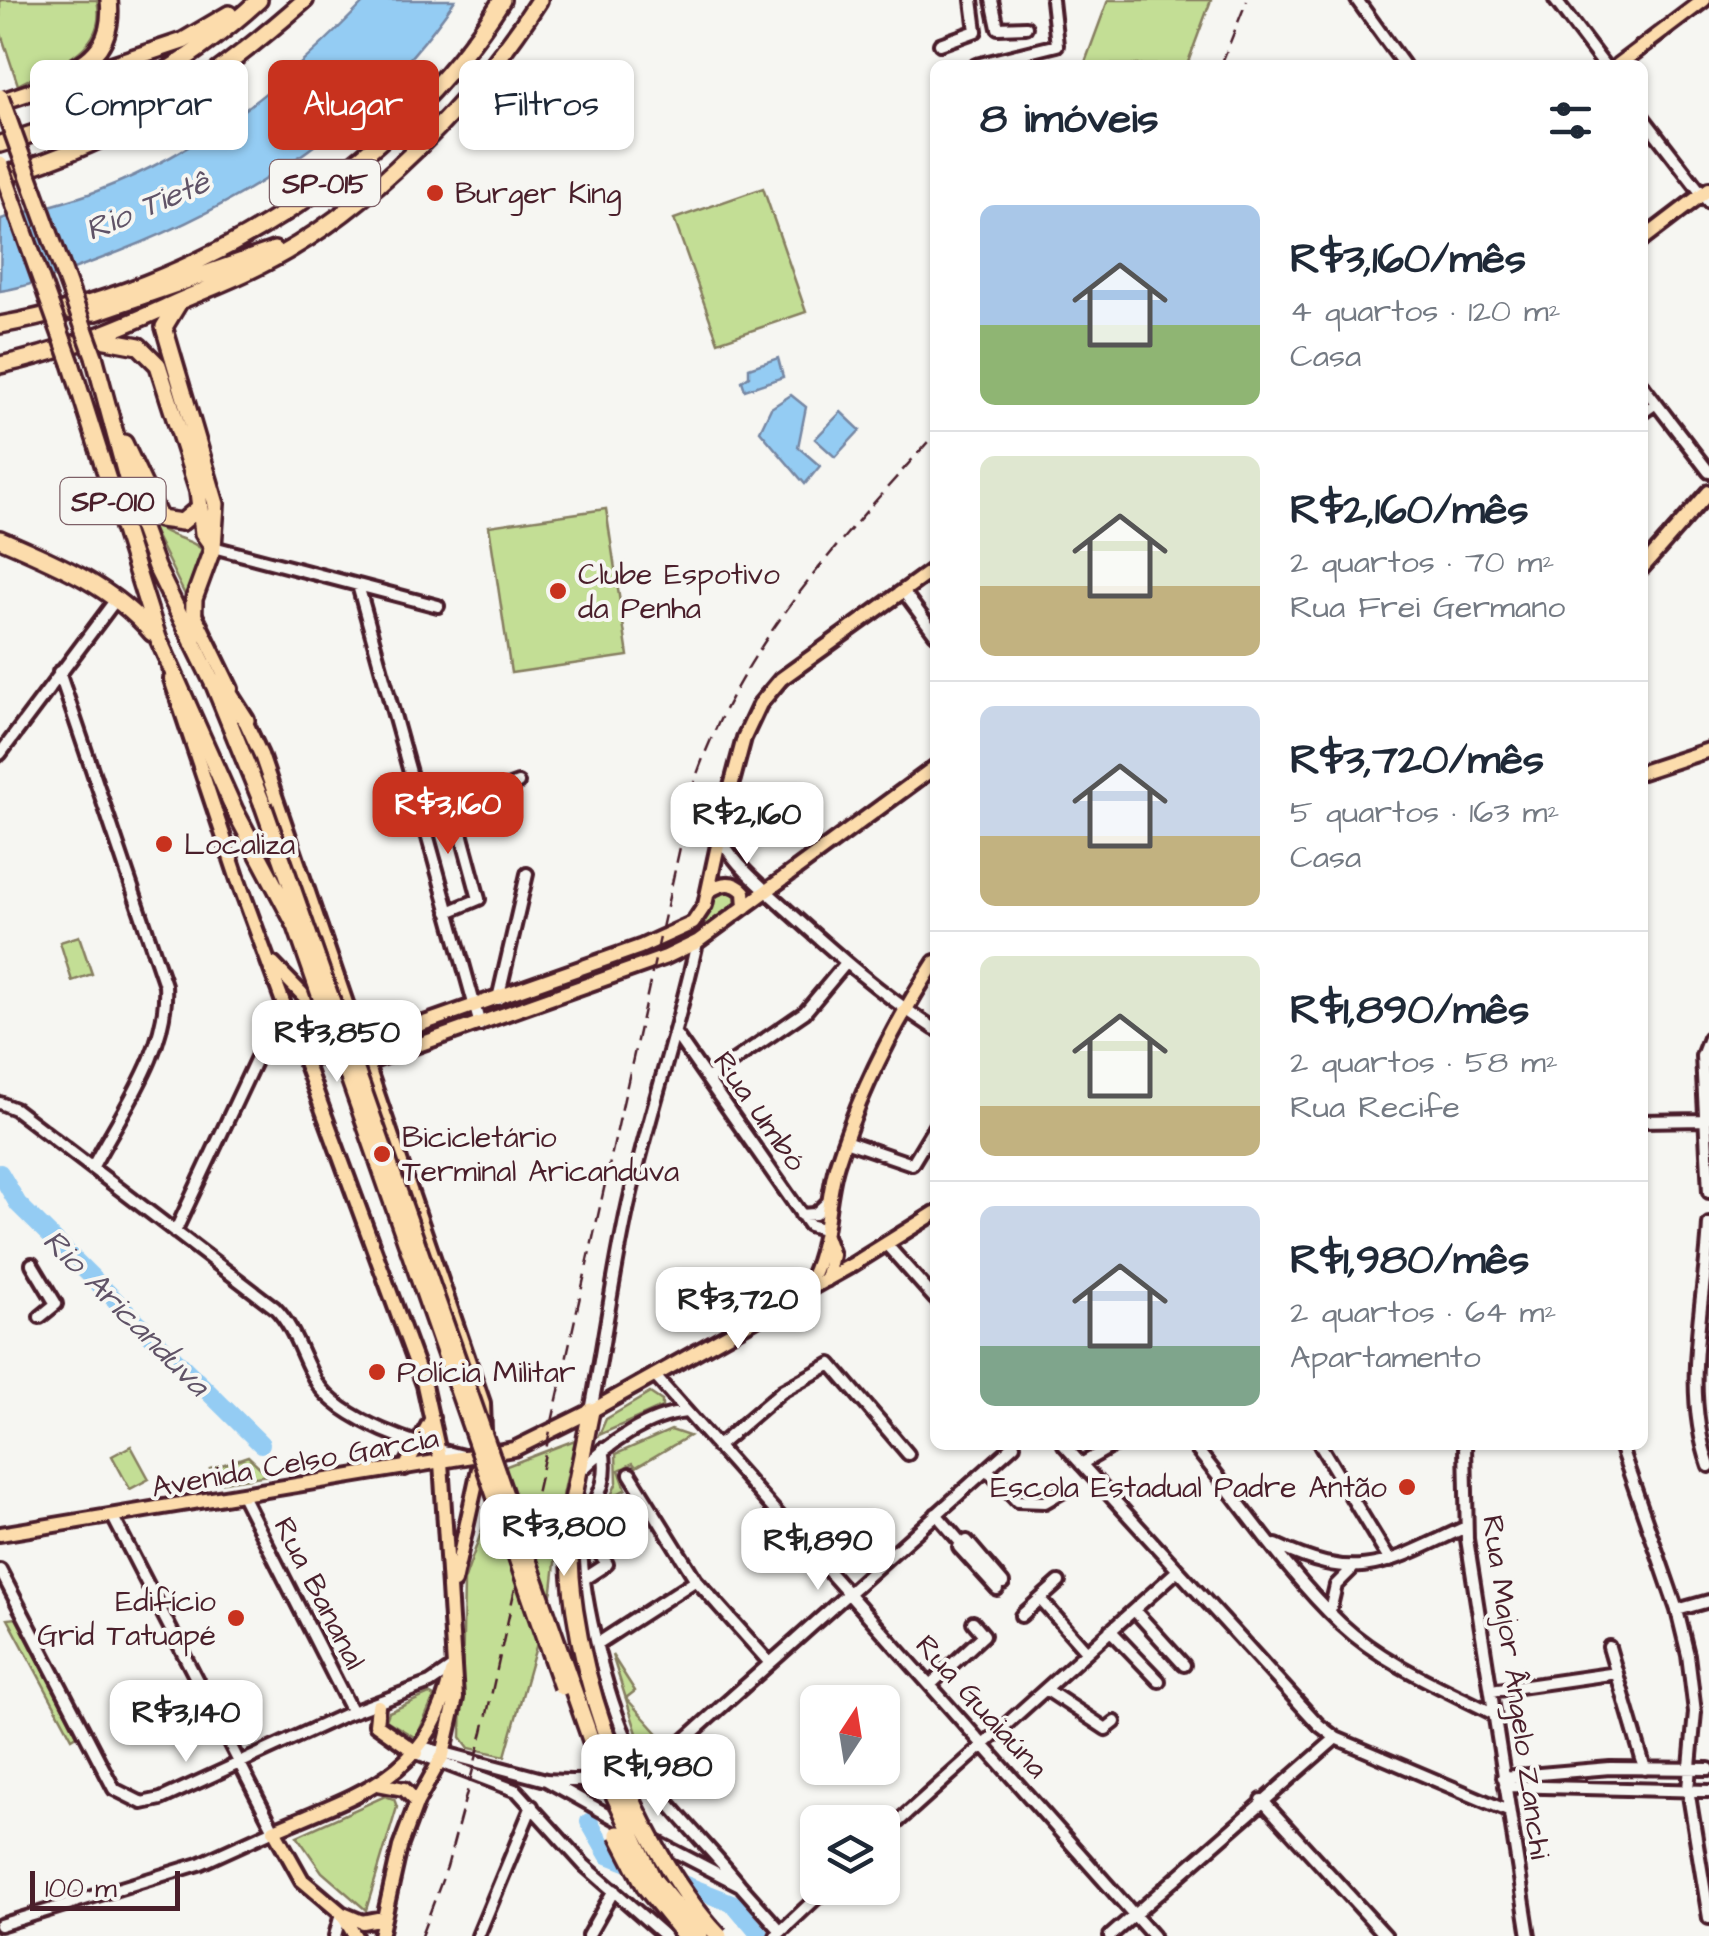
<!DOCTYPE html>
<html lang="pt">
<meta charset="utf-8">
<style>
body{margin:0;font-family:"Architects Daughter",sans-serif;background:#f6f6f7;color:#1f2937;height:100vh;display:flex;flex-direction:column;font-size:38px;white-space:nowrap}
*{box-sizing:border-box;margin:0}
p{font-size:32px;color:#747a83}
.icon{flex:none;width:55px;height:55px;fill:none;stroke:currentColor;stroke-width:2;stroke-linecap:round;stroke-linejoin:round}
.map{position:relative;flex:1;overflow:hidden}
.side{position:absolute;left:930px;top:60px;width:718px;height:1390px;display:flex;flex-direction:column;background:#fff;border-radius:15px;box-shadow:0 2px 8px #0004}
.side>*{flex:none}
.top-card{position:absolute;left:30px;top:60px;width:750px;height:90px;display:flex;gap:20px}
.needle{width:65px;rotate:12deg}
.controls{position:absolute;left:800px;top:1685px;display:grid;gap:20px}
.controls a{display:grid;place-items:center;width:100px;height:100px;border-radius:15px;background:#fff;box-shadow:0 2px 8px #0004;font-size:50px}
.scale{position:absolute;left:30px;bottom:25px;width:150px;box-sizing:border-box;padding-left:10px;border:5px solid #4a1f2b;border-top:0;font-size:28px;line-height:35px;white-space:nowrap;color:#4a1f2b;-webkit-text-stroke:8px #f6f6f2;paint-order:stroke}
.price{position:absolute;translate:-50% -85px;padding:0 22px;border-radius:20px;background:#fff;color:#222;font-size:32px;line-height:65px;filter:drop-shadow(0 2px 5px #0008)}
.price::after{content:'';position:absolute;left:50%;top:60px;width:30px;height:22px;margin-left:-15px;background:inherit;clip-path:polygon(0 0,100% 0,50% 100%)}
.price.current{background:#c8321e;color:#fff}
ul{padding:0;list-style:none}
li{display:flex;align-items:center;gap:30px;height:250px;padding:0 50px}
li+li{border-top:2px solid #e0e1e3}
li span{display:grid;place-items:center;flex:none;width:280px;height:200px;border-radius:15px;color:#555}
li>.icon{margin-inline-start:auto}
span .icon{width:120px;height:120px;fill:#fffc;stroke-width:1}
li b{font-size:42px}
h2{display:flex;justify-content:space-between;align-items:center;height:120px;padding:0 50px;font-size:42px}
.pill{padding:0 35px;border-radius:15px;background:#fff;box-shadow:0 2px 8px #0004;font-size:35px;line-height:90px}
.pill.current{background:#c8321e;color:#fff}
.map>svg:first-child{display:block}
</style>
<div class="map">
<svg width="1709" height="1936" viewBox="0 0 1709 1936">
<rect width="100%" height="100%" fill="#f6f6f2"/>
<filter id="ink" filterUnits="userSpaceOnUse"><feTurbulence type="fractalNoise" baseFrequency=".01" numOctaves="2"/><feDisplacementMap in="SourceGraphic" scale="20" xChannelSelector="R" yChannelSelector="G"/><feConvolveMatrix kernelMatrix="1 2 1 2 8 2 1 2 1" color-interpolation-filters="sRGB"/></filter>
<g filter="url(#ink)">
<!-- green -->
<path fill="#c3de95" stroke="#867e60" stroke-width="2.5" d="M0 0H97C109 51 54 66 18 85L0 31Z
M1108 0H1211L1187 65H1084Z
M763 188 806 312 718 342 674 219Z
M606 509 628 656 511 673 489 526Z
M147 518C170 542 189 535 206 553L185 595Z
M728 890 739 897V904L692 936 720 892Z
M79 936 92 974 72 981 60 942Z
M650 1393 662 1401V1407L599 1435 606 1419Z
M671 1430 689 1436 636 1467 633 1463 619 1470 626 1489 610 1498 617 1482 616 1454Z
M575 1440 562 1500 552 1590 505 1756 469 1748 461 1737 464 1581 504 1467Z
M131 1446 149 1479 130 1489 112 1456Z
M248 1456 268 1475 218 1483 210 1469Z
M16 1618 77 1735 72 1738 8 1619Z
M612 1655 635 1691 626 1698 664 1740 649 1751 642 1749Z
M429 1694 434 1697 416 1738 386 1720 389 1712Z
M385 1796 394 1799 397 1807 366 1910 322 1872 297 1836Z"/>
<!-- water -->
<path fill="#94ccf3" stroke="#7687a3" stroke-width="2.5" d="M366 0H455C369 127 237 209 95 261 64 272 33 286 0 291L1 219C33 210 66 203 97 191 203 151 289 81 366 0Z
M778 358 783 377 745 390 742 381 749 376V368Z
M791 395 806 407 798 447 820 466 805 484 760 431 771 408Z
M841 412 860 430 835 457 815 439Z"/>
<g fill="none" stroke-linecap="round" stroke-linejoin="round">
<!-- river -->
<path stroke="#94ccf3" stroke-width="18" d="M0 1173 18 1204 261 1444
M589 1822 608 1855 734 1904 761 1936"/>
<!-- minor casing -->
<g stroke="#4a1f2b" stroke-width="18">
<path id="minor" d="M992 0 998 28 1026 27
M1357 0 1404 65
M1555 0 1604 65
M940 44 976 31 972 0
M976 65 1057 45 1052 0
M1642 116 1709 203
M1642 385 1709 472
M1642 413 1656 403
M213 547 438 606
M358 585 480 1025
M903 591 935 634
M59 672 165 985C169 1050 121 1112 92 1168
M0 754 117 598
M422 817 518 783
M722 841C737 867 763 888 785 908 836 954 878 992 935 1029
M448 912 479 899 454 807
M498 999 527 874
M677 1036 809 1225 826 1230
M1709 1038 1702 1056 1709 1192
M707 1079 805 1012 846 963
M0 1103 15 1109 275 1308C296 1329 302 1359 317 1383 342 1422 420 1446 463 1456
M1642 1121 1704 1120
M845 1141 912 1164 935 1126
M801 1215 815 1214 829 1201
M1709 1224C1705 1305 1681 1387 1709 1466
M175 1232 274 1021 292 1019
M886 1244 935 1299
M32 1264 56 1304 40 1317
M654 1375 1153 1936
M591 1411C605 1339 614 1265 631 1193 651 1108 679 1027 697 942
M1064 1445 1319 1725 1336 1738 1508 1811
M1193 1445C1242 1504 1286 1572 1341 1624 1384 1664 1443 1688 1494 1714
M1320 1445 1390 1561
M1465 1445 1467 1539 1529 1936
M1620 1445 1677 1610 1688 1655 1695 1712 1688 1789 1709 1918
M717 1447 782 1391 831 1364 908 1454
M603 1449C613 1496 580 1511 581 1544 582 1601 609 1710 637 1760 659 1799 710 1847 740 1885
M1081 1464 1114 1445
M987 1469 1017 1501 1045 1502 1064 1491
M581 1471C608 1444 647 1416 686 1412
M630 1474 696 1580 769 1662
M243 1497 352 1712
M936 1514 962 1544
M591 1520 641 1495
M584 1530 607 1564 584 1579
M1276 1545C1361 1585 1387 1563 1466 1527
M0 1570 114 1789 142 1803 161 1799 344 1715 430 1683 452 1668
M997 1589 959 1547 967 1541 1003 1583
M1040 1599 1086 1651
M1134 1610 1184 1665
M1677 1610 1709 1601
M1330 1611 1336 1585 1352 1569
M1021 1616 1059 1582
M1110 1630 1159 1681
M597 1644 696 1580
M1609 1647 1645 1769
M930 1685 984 1635 973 1622
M1047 1690 1106 1729 1115 1722
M1491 1691 1617 1673
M422 1747 546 1780 630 1827
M417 1753 517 1791 584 1865 665 1936
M1503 1777 1610 1768 1709 1769
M546 1780C585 1783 629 1781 662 1760L1014 1445
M1505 1786 1709 1791
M1262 1800 1386 1936
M882 1836 1176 1572
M653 1840 740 1885 781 1931
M0 1925 199 1864 274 1830 113 1517
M335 1936 341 1914
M478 1936 532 1806
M588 1936 614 1890
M776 1936 827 1888
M1110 1936 1336 1738"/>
</g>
<!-- major casing -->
<g stroke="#4a1f2b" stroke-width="20">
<path id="major" d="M1618 65 1704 0
M1642 240 1709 189
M1642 568 1709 492
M194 613 231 689
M171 679 238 880 424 1385 441 1462 456 1698 443 1755 417 1802 400 1847 380 1936
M241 712 261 755 483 1403 484 1430
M1642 772 1709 750
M709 891C721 883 733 880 744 892L745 907
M273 964 309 1001 330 1004
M292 1019 399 1032 640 947 693 923 705 905 729 794 744 738 760 704 781 679 935 568
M303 1048 334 1063 364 1064 666 957 697 942 935 767
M825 1236 832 1255 826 1280
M804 1290C830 1253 824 1206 837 1164 860 1091 893 1026 935 962
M405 1468 432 1418
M0 1534 514 1449 591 1411 852 1265 935 1213
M454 1582 482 1455
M378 1706 376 1724 417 1753
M378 1784 404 1789 417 1802
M343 1914 362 1922 383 1918
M355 1936 341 1913 302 1880 274 1830C360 1793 430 1776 451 1673"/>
</g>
<!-- highway casing -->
<g stroke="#4a1f2b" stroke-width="22">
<path id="highway" d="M67 71C99 58 113 35 109 0
M0 102 183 41 229 14
M0 144C97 116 184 69 259 0
M0 177C131 136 203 90 305 0
M178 304 164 327 216 504 213 547 194 599 193 643
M73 313 96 312 274 250
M0 325C197 290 394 170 502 0
M101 339 139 346 158 365 198 491 203 533 213 547
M94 356 137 515 156 567 215 687 263 805
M71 363 158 638 235 811
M0 365C58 353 110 332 164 308 196 293 230 281 261 265 366 213 477 98 539 0
M124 443 160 519 182 522 200 507
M0 539C56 563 112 586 152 633
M221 681 246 720
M573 1500 591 1411"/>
</g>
<!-- minor -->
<use href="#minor" stroke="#f6f6f2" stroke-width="10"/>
<!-- major -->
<use href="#major" stroke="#fcdcac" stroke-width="12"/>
<!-- highway -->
<use href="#highway" stroke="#fcdcac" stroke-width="15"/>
<!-- rail -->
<path stroke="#4a1f2b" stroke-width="2.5" stroke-dasharray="15 8" stroke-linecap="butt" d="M1221 65 1247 0
M421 1936 447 1867 483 1732 695 780C743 642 840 541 935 434"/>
<!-- highway-bridge casing -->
<g stroke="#4a1f2b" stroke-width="22" stroke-linecap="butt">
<path id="highway-bridge" d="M0 97 94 356
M0 165 71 363
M263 805 598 1760 653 1879 700 1936
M235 811 296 926 562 1687
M573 1500C553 1631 629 1840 719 1936
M618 1834 646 1888 685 1936"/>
</g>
<!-- highway-bridge -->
<use href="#highway-bridge" stroke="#fcdcac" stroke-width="15"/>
</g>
</g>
<!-- markers -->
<g fill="#c8321e" stroke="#f6f6f2" stroke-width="4">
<circle cx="435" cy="193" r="10"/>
<circle cx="558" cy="591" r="10"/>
<circle cx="164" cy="844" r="10"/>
<circle cx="382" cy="1154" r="10"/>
<circle cx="377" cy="1372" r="10"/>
<circle cx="1407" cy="1487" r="10"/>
<circle cx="236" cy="1618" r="10"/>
</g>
<g text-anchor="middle" stroke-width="8" stroke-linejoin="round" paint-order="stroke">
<!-- shield labels -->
<g fill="#f6f6f2" stroke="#7e6067" stroke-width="2.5">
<rect x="270" y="160" width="110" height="46" rx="8"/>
<rect x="60.5" y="478" width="105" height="46" rx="8"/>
</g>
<g font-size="28" font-weight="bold" fill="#4a1f2b">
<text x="325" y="193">SP-015</text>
<text x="113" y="511">SP-010</text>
</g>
<!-- poi labels -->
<g font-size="30" fill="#4a1f2b" stroke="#f6f6f2" text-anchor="start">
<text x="455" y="203">Burger King</text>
<text x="578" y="584">Clube Espotivo<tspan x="578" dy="34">da Penha</tspan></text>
<text x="184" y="854">Localiza</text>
<text x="402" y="1147">Bicicletário<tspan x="402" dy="34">Terminal Aricanduva</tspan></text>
<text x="397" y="1382">Polícia Militar</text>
<text x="1387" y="1497" text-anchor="end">Escola Estadual Padre Antão</text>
<text x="216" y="1611" text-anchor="end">Edifício<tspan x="216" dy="34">Grid Tatuapé</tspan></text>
</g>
<!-- street labels -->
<g font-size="30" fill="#4a1f2b" stroke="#f6f6f2">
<text transform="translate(760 1111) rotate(55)" y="10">Rua Umbó</text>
<text transform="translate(295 1462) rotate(-10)" y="10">Avenida Celso Garcia</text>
<text transform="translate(320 1593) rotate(63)" y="10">Rua Bananal</text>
<text transform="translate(1517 1687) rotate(82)" y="10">Rua Major Ângelo Zanchi</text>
<text transform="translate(982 1706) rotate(48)" y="10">Rua Guaiaúna</text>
</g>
<!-- water labels -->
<g font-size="32" font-style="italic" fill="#605367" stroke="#f6f6f2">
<text transform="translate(147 205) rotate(-23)" y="11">Rio Tietê</text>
<text transform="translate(127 1312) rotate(45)" y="11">Rio Aricanduva</text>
</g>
</g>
</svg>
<div class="controls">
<a><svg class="needle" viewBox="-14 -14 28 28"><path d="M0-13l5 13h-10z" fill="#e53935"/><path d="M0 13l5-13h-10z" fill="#747a83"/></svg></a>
<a><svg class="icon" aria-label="layers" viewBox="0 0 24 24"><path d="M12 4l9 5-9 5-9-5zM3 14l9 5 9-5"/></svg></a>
</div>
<div class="scale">100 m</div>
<b class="price current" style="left:448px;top:857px">R$3,160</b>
<b class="price" style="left:747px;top:867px">R$2,160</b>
<b class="price" style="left:337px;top:1085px">R$3,850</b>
<b class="price" style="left:738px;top:1352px">R$3,720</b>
<b class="price" style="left:564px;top:1579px">R$3,800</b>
<b class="price" style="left:818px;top:1593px">R$1,890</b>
<b class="price" style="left:186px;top:1765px">R$3,140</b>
<b class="price" style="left:658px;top:1819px">R$1,980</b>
<div class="top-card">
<a class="pill">Comprar</a>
<a class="pill current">Alugar</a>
<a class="pill">Filtros</a>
</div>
<section class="side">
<h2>8 imóveis<svg class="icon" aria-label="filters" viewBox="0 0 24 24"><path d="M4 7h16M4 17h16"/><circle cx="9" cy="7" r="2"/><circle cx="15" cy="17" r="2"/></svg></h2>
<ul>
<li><span style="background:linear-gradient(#a9c7e8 60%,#8fb573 0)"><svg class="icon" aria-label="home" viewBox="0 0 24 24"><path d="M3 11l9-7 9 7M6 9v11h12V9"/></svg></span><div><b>R$3,160/mês</b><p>4 quartos · 120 m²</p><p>Casa</p></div></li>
<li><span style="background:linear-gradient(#dfe7d0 65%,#c2b280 0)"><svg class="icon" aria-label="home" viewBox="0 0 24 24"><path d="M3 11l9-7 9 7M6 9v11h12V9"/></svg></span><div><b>R$2,160/mês</b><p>2 quartos · 70 m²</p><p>Rua Frei Germano</p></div></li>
<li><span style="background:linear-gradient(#c9d6e8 65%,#c2b280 0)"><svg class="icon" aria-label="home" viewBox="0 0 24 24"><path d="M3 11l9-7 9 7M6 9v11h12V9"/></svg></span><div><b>R$3,720/mês</b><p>5 quartos · 163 m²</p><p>Casa</p></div></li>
<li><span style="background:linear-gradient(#dfe7d0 75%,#c2b280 0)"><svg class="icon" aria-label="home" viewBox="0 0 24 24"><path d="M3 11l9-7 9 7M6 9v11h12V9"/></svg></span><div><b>R$1,890/mês</b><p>2 quartos · 58 m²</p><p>Rua Recife</p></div></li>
<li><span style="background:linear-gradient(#c9d6e8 70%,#7fa58c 0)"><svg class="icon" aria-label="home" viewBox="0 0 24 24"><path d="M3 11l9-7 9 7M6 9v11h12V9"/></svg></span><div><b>R$1,980/mês</b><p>2 quartos · 64 m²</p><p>Apartamento</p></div></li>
</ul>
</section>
</div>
